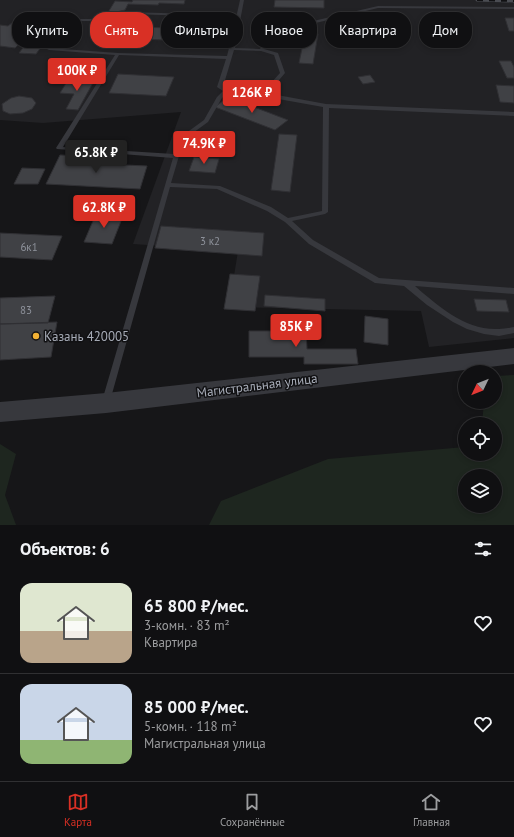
<!DOCTYPE html>
<html lang="ru">
<meta charset="utf-8">
<style>
body{margin:0;font-family:"PT Sans",sans-serif;background:#1e1e20;color:#f1f3f6;height:100vh;display:flex;flex-direction:column;font-size:15px;white-space:nowrap}
*{box-sizing:border-box;margin:0}
p{font-size:13px;color:#9c9d9f}
.icon{flex:none;width:22px;height:22px;fill:none;stroke:currentColor;stroke-width:2;stroke-linecap:round;stroke-linejoin:round}
.map{position:relative;height:525px;overflow:hidden}
.side{display:flex;flex-direction:column;background:#101012;flex:1}
.side>*{flex:none}
.top-card{position:absolute;left:12px;top:12px;width:490px;height:36px;display:flex;gap:8px}
.needle{width:26px;rotate:227deg}
.buttons{position:absolute;left:458px;top:365px;display:grid;gap:8px}
.buttons a{display:grid;place-items:center;width:44px;height:44px;border-radius:50%;background:#101012;box-shadow:0 2px 6px #0003,0 0 0 1px #303032;font-size:20px}
.price{position:absolute;translate:-50% -34px;padding:0 9px;border-radius:4px;background:#d93025;color:#fff;font-size:13px;line-height:26px;filter:drop-shadow(0 1px 2px #0008)}
.price::after{content:'';position:absolute;left:50%;top:24px;width:12px;height:9px;margin-left:-6px;background:inherit;clip-path:polygon(0 0,100% 0,50% 100%)}
.price.current{background:#222;color:#fff}
ul{padding:0;list-style:none}
li{display:flex;align-items:center;gap:12px;height:100px;padding:0 20px}
li+li{border-top:1px solid #303032}
li span{display:grid;place-items:center;flex:none;width:112px;height:80px;border-radius:12px;color:#555}
li>.icon{margin-inline-start:auto}
span .icon{width:48px;height:48px;fill:#fffc;stroke-width:1}
li b{font-size:17px}
h2{display:flex;justify-content:space-between;align-items:center;height:48px;padding:0 20px;font-size:17px}
.pill{padding:0 14px;border-radius:16px;background:#101012;box-shadow:0 2px 6px #0003,0 0 0 1px #303032;font-size:14px;line-height:36px}
.pill.current{background:#d93025;color:#fff}
.dock{display:flex;justify-content:space-around;align-items:center;height:56px;border-top:1px solid #303032;background:#101012;font-size:11px;color:#9c9d9f}
.dock a{display:grid;justify-items:center;gap:2px}
.dock .current{color:#d93025}
.map>svg:first-child{display:block}
</style>
<div class="map">
<svg width="514" height="525" viewBox="0 0 514 525">
<rect width="100%" height="100%" fill="#161618"/>
<!-- built -->
<path fill="#222225" d="M0 0H514V338L429 347 421 311 229 307 238 251 133 244 181 112 43 123 0 120Z"/>
<!-- green -->
<path fill="#1e261f" fill-rule="evenodd" d="M514 375V525H209L221 501 328 459 465 447V454H495V424H482L484 402H495V376ZM465 476H495V506H465Z
M0 444 16 454 5 495 16 525H0Z"/>
<!-- building -->
<path fill="#404145" stroke="#303034" d="M133 0H185L184 4 159 3 158 5 128 4 125 10 107 14 115 1 132 2Z
M275 0H324V8L274 7Z
M50 12 73 14 64 26 57 25 36 54 19 53Z
M505 18H514V31H509Z
M121 20 139 21 136 27 174 28 175 26 224 28 220 42 112 38Z
M13 22 39 25 15 48 0 46V25L8 26Z
M305 34H318L313 64 299 63Z
M499 61H511L514 67V78H507Z
M118 74 174 77 166 96 109 93Z
M370 75 375 82 363 84 358 77Z
M68 80 94 81 78 110 66 109 74 94 60 93Z
M496 85 514 86V103L500 102Z
M19 96 32 98 36 103 32 109 23 113 10 114 3 111 2 104 11 98Z
M228 97 288 120 275 130 215 107Z
M279 134 297 135 290 192 271 190Z
M60 155 84 156 81 163 147 166 140 189 46 184Z
M194 157 219 159 215 173 189 171Z
M22 168 45 169 38 184H14Z
M96 214 123 216 112 244 84 242Z
M161 226 264 233 262 256 155 248Z
M0 233 62 236 52 260 0 257Z
M230 274 260 276 255 311 224 309Z
M265 295 325 299V311L264 306Z
M55 296 48 323 0 324V298Z
M474 299 506 300 509 312 477 311Z
M365 316 388 319V345L364 342Z
M57 322 51 357 0 360V324Z
M249 331H306L307 349H356L358 364H304V357H249Z"/>
<g fill="none" stroke-linecap="round" stroke-linejoin="round">
<!-- service -->
<path fill="#37383d" fill-rule="evenodd" d="M240 0H244L235 48 260 49 270 31 378 6 514 7V9L378 8 274 33 264 49 278 53 285 73 274 86 261 92 326 104 514 112V116L329 108 328 212 325 214 292 221 313 240 379 278 514 288V294L415 286C438 306 466 331 499 329 504 329 509 328 514 327V333L499 336 484 334 467 329 453 322 427 305 404 286 375 283 309 244 285 222 267 211 217 189 170 187 110 401 109 404 106 405 103 404 102 401 173 158 57 149 56 148 115 55 49 50 47 49 49 48 118 53 227 56 236 20 195 16 128 14 92 21H75L73 20 75 19H92L128 12 195 14 236 18ZM234 50 261 51 274 55 280 73 270 84 255 91 227 90 223 87ZM119 55 226 59 217 87 223 91 217 97 204 120 182 136 174 154 63 147ZM227 93 256 95 323 107 322 211 288 218 271 207 220 186 171 183 179 156 186 138 208 122 222 98Z"/>
<!-- tertiary -->
<path fill="#37383d" fill-rule="evenodd" d="M514 348V364L106 413 0 422V402L106 393Z"/>
<!-- rail casing -->
<g stroke="#4a4c52" stroke-width="3">
<path id="rail" d="M477 0 514 1"/>
</g>
<!-- rail -->
<use href="#rail" stroke="#111113" stroke-width="2" stroke-dasharray="6" stroke-linecap="butt"/>
</g>
<!-- markers -->
<circle fill="#f2b134" stroke="#111113" stroke-width="1.5" cx="36" cy="336" r="4"/>
<g text-anchor="middle" stroke-width="3" stroke-linejoin="round" paint-order="stroke">
<!-- number labels -->
<g font-size="11" fill="#8e929b">
<text x="210" y="245">3 к2</text>
<text x="29" y="251">6к1</text>
<text x="26" y="314">83</text>
</g>
<!-- poi labels -->
<g font-size="13" fill="#a8adb8" stroke="#111113" text-anchor="start">
<text x="44" y="341">Казань 420005</text>
</g>
<!-- street labels -->
<g font-size="13" fill="#a8adb8" stroke="#111113">
<text transform="translate(257 385) rotate(-7)" y="5">Магистральная улица</text>
</g>
</g>
</svg>
<div class="buttons">
<a><svg class="needle" viewBox="-14 -14 28 28"><path d="M0-13l5 13h-10z" fill="#e53935"/><path d="M0 13l5-13h-10z" fill="#9c9d9f"/></svg></a>
<a><svg class="icon" aria-label="locate" viewBox="0 0 24 24"><circle cx="12" cy="12" r="6"/><path d="M12 2v4M12 18v4M2 12h4M18 12h4"/></svg></a>
<a><svg class="icon" aria-label="layers" viewBox="0 0 24 24"><path d="M12 4l9 5-9 5-9-5zM3 14l9 5 9-5"/></svg></a>
</div>
<b class="price" style="left:77px;top:92px">100K ₽</b>
<b class="price" style="left:252px;top:114px">126K ₽</b>
<b class="price" style="left:204px;top:165px">74.9K ₽</b>
<b class="price current" style="left:96px;top:174px">65.8K ₽</b>
<b class="price" style="left:104px;top:229px">62.8K ₽</b>
<b class="price" style="left:296px;top:348px">85K ₽</b>
<div class="top-card">
<a class="pill">Купить</a>
<a class="pill current">Снять</a>
<a class="pill">Фильтры</a>
<a class="pill">Новое</a>
<a class="pill">Квартира</a>
<a class="pill">Дом</a>
</div>
</div>
<section class="side">
<h2>Объектов: 6<svg class="icon" aria-label="filters" viewBox="0 0 24 24"><path d="M4 7h16M4 17h16"/><circle cx="9" cy="7" r="2"/><circle cx="15" cy="17" r="2"/></svg></h2>
<ul>
<li><span style="background:linear-gradient(#dfe7d0 60%,#b9a48a 0)"><svg class="icon" aria-label="home" viewBox="0 0 24 24"><path d="M3 11l9-7 9 7M6 9v11h12V9"/></svg></span><div><b>65 800 ₽/мес.</b><p>3-комн. · 83 m²</p><p>Квартира</p></div><svg class="icon" aria-label="heart" viewBox="0 0 24 24"><path d="M12 20l-8-8c-3-5 5-10 8-4 3-6 11-1 8 4z"/></svg></li>
<li><span style="background:linear-gradient(#c9d6e8 70%,#8fb573 0)"><svg class="icon" aria-label="home" viewBox="0 0 24 24"><path d="M3 11l9-7 9 7M6 9v11h12V9"/></svg></span><div><b>85 000 ₽/мес.</b><p>5-комн. · 118 m²</p><p>Магистральная улица</p></div><svg class="icon" aria-label="heart" viewBox="0 0 24 24"><path d="M12 20l-8-8c-3-5 5-10 8-4 3-6 11-1 8 4z"/></svg></li>
</ul>
</section>
<nav class="dock">
<a class="current"><svg class="icon" aria-label="map" viewBox="0 0 24 24"><path d="M3 6l6-2 6 2 6-2v14l-6 2-6-2-6 2zM9 4v14M15 6v14"/></svg>Карта</a>
<a><svg class="icon" aria-label="saved" viewBox="0 0 24 24"><path d="M7 4h10v16l-5-4-5 4z"/></svg>Сохранённые</a>
<a><svg class="icon" aria-label="home" viewBox="0 0 24 24"><path d="M3 11l9-7 9 7M6 9v11h12V9"/></svg>Главная</a>
</nav>
